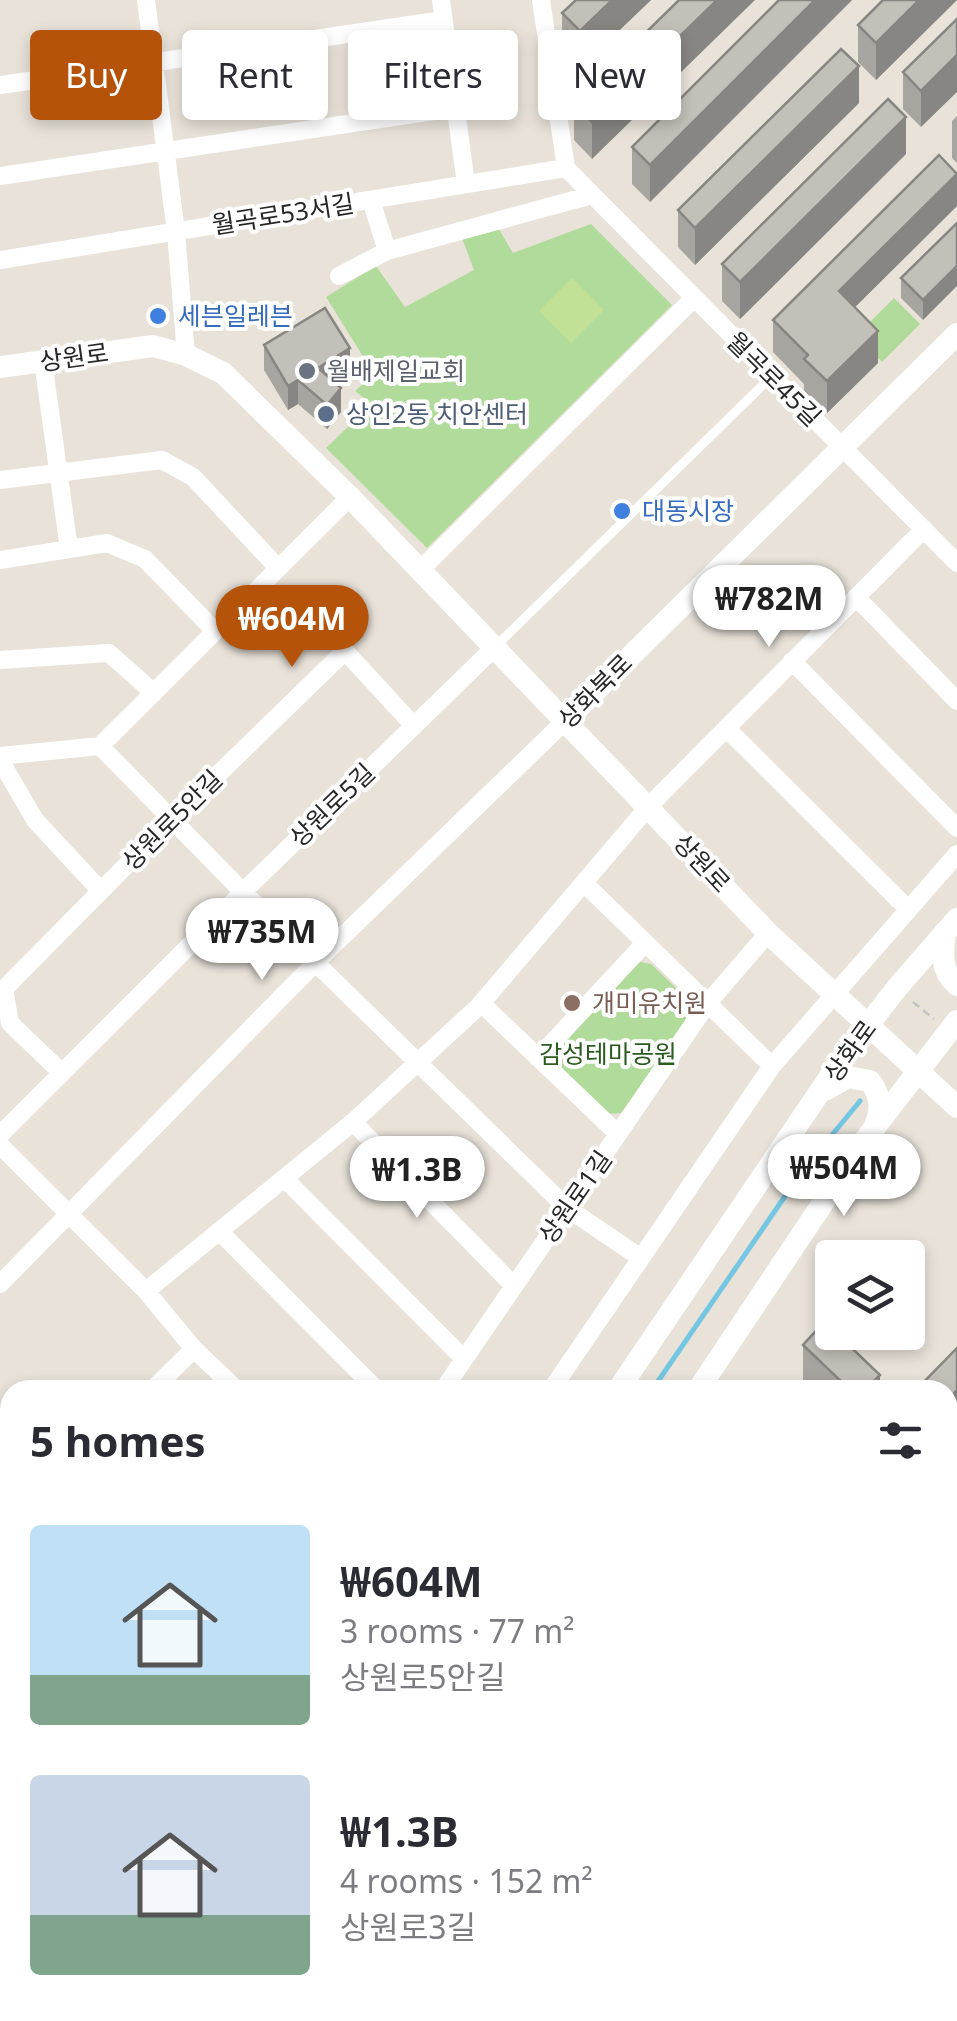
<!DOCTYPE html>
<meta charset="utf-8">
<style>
body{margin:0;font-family:"Noto Sans","Noto Sans KR",sans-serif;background:#f7f7f7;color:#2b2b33;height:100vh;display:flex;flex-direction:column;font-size:38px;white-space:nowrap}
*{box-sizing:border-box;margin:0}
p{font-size:32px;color:#7c7c81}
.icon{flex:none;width:55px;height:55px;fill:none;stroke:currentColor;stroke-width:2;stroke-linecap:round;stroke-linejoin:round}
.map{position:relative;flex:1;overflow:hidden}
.details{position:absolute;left:0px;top:1380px;width:958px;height:642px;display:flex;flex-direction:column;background:#fff;border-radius:30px 30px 0 0;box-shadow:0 5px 15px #0003}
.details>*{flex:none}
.top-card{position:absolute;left:30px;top:30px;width:898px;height:90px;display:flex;gap:20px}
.fabs{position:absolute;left:815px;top:1240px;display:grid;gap:20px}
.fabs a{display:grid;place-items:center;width:110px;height:110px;border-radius:10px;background:#fff;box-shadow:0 5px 15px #0003;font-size:50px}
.price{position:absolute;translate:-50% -85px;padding:0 22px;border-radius:35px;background:#fff;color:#222;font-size:32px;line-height:65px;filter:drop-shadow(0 2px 5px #0008)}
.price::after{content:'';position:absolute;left:50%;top:60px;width:30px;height:22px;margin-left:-15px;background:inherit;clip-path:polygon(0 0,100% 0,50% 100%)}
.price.on{background:#b45309;color:#fff}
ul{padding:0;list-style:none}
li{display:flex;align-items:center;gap:30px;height:250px;padding:0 30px}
li span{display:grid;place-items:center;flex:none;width:280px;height:200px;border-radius:10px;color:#555}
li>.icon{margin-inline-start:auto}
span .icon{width:120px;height:120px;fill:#fffc;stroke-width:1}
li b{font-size:42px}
h2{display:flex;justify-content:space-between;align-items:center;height:120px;padding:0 30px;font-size:42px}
.pill{padding:0 35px;border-radius:10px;background:#fff;box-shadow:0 5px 15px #0003;font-size:35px;line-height:90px}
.pill.on{background:#b45309;color:#fff}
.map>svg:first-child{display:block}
</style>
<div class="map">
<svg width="957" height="2021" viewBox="0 0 957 2021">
<rect width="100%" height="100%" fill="#e8e2d9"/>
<!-- green -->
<path fill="#b1db9a" d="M591 224 672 305 427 548 326 448 372 404 355 391 374 374 326 297 376 266 405 307 474 270 462 238 497 226 513 253Z
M894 298 920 324 882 362 856 336Z
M636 961 651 964 692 1003 691 1016 621 1113 605 1114 549 1064 550 1052Z"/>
<!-- pitch -->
<path fill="#c2e196" d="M572 278 604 310 571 343 539 311Z"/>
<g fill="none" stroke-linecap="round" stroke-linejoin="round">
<!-- stream -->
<path stroke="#75c6e2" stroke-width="5" d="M652 1390 803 1170 860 1101
M213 2021 220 2012"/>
<!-- path -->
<path stroke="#c3c3c3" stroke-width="2.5" stroke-dasharray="8 5" stroke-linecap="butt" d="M913 1002 934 1019
M319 2021 324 2012"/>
<!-- lane -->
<path stroke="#fff" stroke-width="9" d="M497 645 771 377"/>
<!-- street -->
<path stroke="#fff" stroke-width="18" d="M146 0 176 232 186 355
M441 0 466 184
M541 0 566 168 957 563
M0 85 443 20
M0 176 454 108
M371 200 387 251
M0 260 566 168
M339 276 387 251 592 195
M43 361 69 549
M0 480 162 460 193 477 278 568
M0 560 107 543 145 559 215 631
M420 570 694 298
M856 597 957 701
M0 660 109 653 154 693
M792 661 957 828
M726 728 908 909
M100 746 243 892 567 1208 641 1258
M0 756 100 746 350 497
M0 760 35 820 101 891
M584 883 772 1066
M481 1003 618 1134
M538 1058 645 943
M62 1073 10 1023 4 989 172 819 345 651 414 726
M353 1122 514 1286
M0 1135 243 892 495 647
M0 1145 146 1291 194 1349 237 1390
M284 1178 464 1359
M219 1231 377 1390
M0 1284 316 962 564 722
M146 1291 353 1122 478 1007 649 806 924 529
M152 1390 194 1349
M443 1390 707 1004 768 933
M551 1390 772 1066 957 854
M0 1534 10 1525
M0 1568 10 1575
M0 1676 10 1681
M0 1783 10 1788
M0 1878 10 1883
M0 1967 10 1974
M62 2012 73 2021
M109 2021 115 2012"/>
<!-- secondary -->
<path stroke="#fff" stroke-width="22" d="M0 367 153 346 186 355 223 373 350 497 768 933 957 1107
M564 722 957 334
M945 932C942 953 940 970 957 985
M825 1090 848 1077 870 1081C881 1096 882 1109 875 1126
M618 1390 842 1059 896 989 957 919
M698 1390 865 1140 957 1021
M569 2012 578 2021
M165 2021 171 2012
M255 2021 261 2012"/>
</g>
<!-- wall -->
<path fill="#a8a49f" d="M651 0 580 68 562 50V13Z
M679 0 592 159 574 140V103Z
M779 0H852L650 202 632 184V147Z
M883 0H957L876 80 858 62V25Z
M957 19 921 127 903 109V72Z
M859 103 695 265 678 247V210Z
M957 116V163L952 158V121Z
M906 154 740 319 722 301V264Z
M957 173V206L855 307 878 363 827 413 804 391V384L773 352V320Z
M957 223 923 320 901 298V278Z
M264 345 350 372 334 382 341 412 327 429 298 404 288 410 264 370Z
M803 1345 880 1390H803Z
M957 1348V1567L948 1558V1390Z
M422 2012H490V2021H431Z
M728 2012H803V2021H728Z"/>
<!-- shaded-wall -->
<path fill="#888682" d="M612 0H651L580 68V31Z
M717 0H755L592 159V122Z
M815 0H852L650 202V165Z
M919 0H957L876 80V43Z
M957 55V92L921 127V91Z
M859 66V103L695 265V228Z
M906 117V154L740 319V282Z
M957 174V206L839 323V291Z
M957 266V286L923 320V300Z
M878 331V363L827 413V381Z
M350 348V372L318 392V368Z
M298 380V404L288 410V386Z
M341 388V412L327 429V405Z
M880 1375V1390H865Z
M957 1390V1464L948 1474V1400Z
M957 1636V1709L948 1719V1646Z
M471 2012H490V2021H471Z
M760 2012H803V2021H751Z"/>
<!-- building -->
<path fill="#c3bfb9" stroke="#888682" stroke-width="2.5" d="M576 0H612L580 31 562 13Z
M679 0H717L592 122 574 103Z
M779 0H815L650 165 632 147Z
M883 0H919L876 43 858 25Z
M957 19V55L921 91 903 72Z
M841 49 859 66 695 228 678 210Z
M888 99 906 117 740 282 722 264Z
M939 155 957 174 839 291 878 331 827 381 804 359 808 355 773 320Z
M957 223V266L923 300 901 278Z
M325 308 350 348 318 368 341 388 327 405 298 380 288 386 264 345Z
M824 1322 832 1330V1332H835L880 1375 865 1390H850L803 1345Z
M957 1348V1390L948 1400V1390H916Z
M948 1441 957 1450V1493L948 1484Z
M957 1593V1636L948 1646V1603Z
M957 2000V2021H936L944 2012H948V2009Z
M740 2012H760L751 2021H749Z"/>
<!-- markers -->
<g fill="#3f7fe0" stroke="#fff" stroke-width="4">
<circle cx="158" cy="316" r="10"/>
<circle cx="622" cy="511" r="10"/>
</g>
<circle fill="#6b7280" stroke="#fff" stroke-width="4" cx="307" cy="371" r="10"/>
<circle fill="#5c6f8a" stroke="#fff" stroke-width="4" cx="326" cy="414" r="10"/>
<circle fill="#8d6e63" stroke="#fff" stroke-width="4" cx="572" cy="1003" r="10"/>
<g text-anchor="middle" stroke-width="8" stroke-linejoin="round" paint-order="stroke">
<!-- street labels -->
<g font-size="25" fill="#272727" stroke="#fff">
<text transform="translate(283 214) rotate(-9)" y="9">월곡로53서길</text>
<text transform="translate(74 357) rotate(-8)" y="9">상원로</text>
<text transform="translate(774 379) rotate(45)" y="9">월곡로45길</text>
<text transform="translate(595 691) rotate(-45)" y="9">상화북로</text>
<text transform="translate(332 805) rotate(-44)" y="9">상원로5길</text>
<text transform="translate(172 820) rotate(-45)" y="9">상원로5안길</text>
<text transform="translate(702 863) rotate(47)" y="9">상원로</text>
<text transform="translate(850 1051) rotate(-54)" y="9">상화로</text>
<text transform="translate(575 1197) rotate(-55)" y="9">상원로1길</text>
</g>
<!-- shop labels -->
<g font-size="25" fill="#366cbe" stroke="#fff" text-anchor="start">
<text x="178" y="325">세븐일레븐</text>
<text x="642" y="520">대동시장</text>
</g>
<!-- worship labels -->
<g font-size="25" fill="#5b616d" stroke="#fff" text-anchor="start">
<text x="327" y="380">월배제일교회</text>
</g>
<!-- service labels -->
<g font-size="25" fill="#4e5e75" stroke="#fff" text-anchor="start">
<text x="346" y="423">상인2동 치안센터</text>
</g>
<!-- education labels -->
<g font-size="25" fill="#785e54" stroke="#fff" text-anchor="start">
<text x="592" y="1012">개미유치원</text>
</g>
<!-- park labels -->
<g font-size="25" fill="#2c5b1f" stroke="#fff">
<text x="608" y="1063">감성테마공원</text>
</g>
</g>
</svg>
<div class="fabs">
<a><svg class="icon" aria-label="layers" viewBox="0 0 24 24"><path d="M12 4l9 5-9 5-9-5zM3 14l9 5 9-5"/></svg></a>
</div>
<b class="price" style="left:769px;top:650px">₩782M</b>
<b class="price on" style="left:292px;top:670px">₩604M</b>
<b class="price" style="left:262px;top:983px">₩735M</b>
<b class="price" style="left:844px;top:1219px">₩504M</b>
<b class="price" style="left:417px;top:1221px">₩1.3B</b>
<div class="top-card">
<a class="pill on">Buy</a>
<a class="pill">Rent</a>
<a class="pill">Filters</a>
<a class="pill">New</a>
</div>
<section class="details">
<h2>5 homes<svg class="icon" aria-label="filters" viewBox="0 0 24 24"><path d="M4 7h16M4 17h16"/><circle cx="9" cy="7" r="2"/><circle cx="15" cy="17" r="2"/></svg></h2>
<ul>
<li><span style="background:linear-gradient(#bfe0f5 75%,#7fa58c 0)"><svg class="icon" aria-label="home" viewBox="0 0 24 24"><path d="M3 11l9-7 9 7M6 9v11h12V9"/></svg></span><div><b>₩604M</b><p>3 rooms · 77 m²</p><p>상원로5안길</p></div></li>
<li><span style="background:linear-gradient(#c9d6e8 70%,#7fa58c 0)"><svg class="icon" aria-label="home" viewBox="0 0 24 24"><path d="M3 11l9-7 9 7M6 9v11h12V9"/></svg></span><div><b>₩1.3B</b><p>4 rooms · 152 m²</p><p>상원로3길</p></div></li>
</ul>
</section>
</div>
